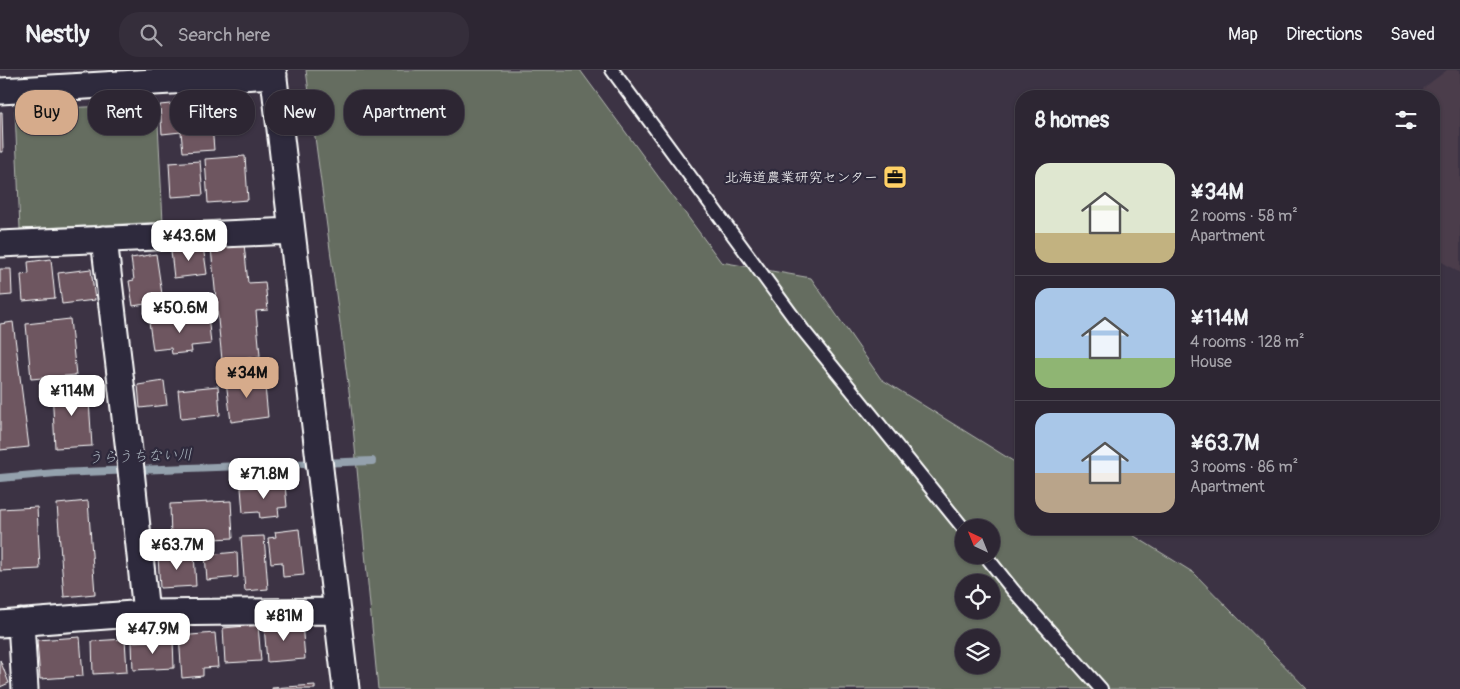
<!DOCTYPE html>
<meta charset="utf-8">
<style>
body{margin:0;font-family:Pangolin,"Klee One",sans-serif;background:#352e3b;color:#f1f3f6;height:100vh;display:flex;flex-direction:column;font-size:19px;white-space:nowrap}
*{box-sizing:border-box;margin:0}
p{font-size:16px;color:#a7a5ac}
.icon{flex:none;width:28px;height:28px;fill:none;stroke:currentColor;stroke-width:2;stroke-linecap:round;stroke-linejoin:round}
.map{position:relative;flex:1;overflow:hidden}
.side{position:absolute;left:1015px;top:20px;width:425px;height:445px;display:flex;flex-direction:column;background:#2d2633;border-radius:20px;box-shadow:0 1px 4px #0004,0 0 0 1px #48434e}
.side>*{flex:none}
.hud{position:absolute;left:15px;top:20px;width:475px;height:45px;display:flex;gap:10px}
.needle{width:32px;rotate:317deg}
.fabs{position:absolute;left:955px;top:449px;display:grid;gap:10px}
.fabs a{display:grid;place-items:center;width:45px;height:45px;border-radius:50%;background:#2d2633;box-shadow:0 1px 4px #0004,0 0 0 1px #48434e;font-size:25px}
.price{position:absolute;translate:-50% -42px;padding:0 11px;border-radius:10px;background:#fff;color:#222;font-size:16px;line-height:32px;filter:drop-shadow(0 1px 2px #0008)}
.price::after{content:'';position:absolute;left:50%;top:30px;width:15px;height:11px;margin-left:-8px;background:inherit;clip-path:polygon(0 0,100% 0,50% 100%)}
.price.selected{background:#d6ab8b;color:#111}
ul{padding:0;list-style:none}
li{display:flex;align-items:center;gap:15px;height:125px;padding:0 20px}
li+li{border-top:1px solid #48434e}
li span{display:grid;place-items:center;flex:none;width:140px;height:100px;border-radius:15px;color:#555}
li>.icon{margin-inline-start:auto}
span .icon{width:60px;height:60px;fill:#fffc;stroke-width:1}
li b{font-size:21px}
h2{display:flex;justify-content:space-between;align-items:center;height:60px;padding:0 20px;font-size:21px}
.tag{padding:0 18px;border-radius:20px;background:#2d2633;box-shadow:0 1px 4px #0004,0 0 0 1px #48434e;font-size:18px;line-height:45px}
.tag.selected{background:#d6ab8b;color:#111}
header{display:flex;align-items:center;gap:30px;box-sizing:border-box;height:70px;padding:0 25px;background:#2d2633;border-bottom:1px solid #48434e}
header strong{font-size:24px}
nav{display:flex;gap:28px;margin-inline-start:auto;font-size:18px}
.search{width:350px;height:45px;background:#352e3b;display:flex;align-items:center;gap:12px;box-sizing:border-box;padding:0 18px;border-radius:20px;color:#a7a5ac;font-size:19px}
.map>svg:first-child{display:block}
</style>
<header>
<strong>Nestly</strong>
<div class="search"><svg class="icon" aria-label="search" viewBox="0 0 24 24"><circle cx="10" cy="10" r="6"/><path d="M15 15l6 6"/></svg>Search here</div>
<nav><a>Map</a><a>Directions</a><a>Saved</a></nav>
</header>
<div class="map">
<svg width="1460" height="619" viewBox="0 0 1460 619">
<rect width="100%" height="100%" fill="#3c3344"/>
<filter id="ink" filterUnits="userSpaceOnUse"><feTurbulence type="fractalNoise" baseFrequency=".02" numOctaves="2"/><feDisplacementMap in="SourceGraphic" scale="10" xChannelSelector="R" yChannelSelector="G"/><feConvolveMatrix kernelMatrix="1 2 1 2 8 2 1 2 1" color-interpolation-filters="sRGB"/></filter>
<g filter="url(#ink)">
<!-- built -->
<path fill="#4b3e4c" d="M1447 0H1460V203L1434 187V26H1416L1426 16Z"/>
<!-- green -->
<path fill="#656d60" stroke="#b2b6b0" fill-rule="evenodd" d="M306 0H580L721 192 811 208 881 309 1021 396V459H1123L1194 503 1307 619H378L351 336ZM964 458H991V485H964ZM964 512H991V540H964ZM964 568H991V595H964Z
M157 34 163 152 20 159 15 40Z"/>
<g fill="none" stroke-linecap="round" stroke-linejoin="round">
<!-- stream -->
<path stroke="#94a1ad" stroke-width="8" d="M0 408 56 403 372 391"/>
</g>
<!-- building -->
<path fill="#6e5660" stroke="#fff" d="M210 30 214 80 183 82 181 62 162 64 160 35Z
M0 42H2L3 82H0Z
M245 86 248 130 208 133 205 89Z
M200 91 203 125 171 127 169 93Z
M244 174 248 213 265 212 268 240 256 241 260 286 222 290 211 178Z
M203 176 207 204 174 208 171 181Z
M156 184 163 231 133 236 129 211 134 210 131 188Z
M51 189 55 228 23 231 21 205 29 204 28 192Z
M0 199H11L12 225 0 226Z
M91 199 95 230 62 234 58 203Z
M208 245 211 274 191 276 192 282 172 284 171 278 153 280 149 252Z
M70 249 76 305 31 309 26 254Z
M13 252 29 377 0 380V254Z
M264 306 268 347 231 352 226 311Z
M164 311 167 335 140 338 138 315Z
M88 316 92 376 55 378 52 318Z
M218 316 220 345 181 349 178 320Z
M285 414 287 437 278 438 279 446 260 448 259 442 243 443 241 418Z
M88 431 95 524 64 527 57 434Z
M231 431 233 468 171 471 170 434Z
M37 437 40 499 0 501V439Z
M299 459 304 505 283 507 282 492 271 493 268 468 276 467 275 462Z
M264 466 268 519 245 521 241 467Z
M237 482 238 507 207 510 205 485Z
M194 484 196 516 160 518 158 486Z
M302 553 305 589 267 592 264 555Z
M258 555 261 591 225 593 223 558Z
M215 563 218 597 203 598V606L182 608 179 566Z
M80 567 83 606 40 609 37 570Z
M125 569 127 602 93 604 92 571Z
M173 570 174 598 133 600 132 572Z
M0 590 9 613 0 617Z
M315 615V619H272V618Z"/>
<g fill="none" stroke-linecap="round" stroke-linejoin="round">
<!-- service casing -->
<g stroke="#fff" stroke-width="16">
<path id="service" d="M612 0 803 260 964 459
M985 485 1013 520 1101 619"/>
</g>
<!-- minor casing -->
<g stroke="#fff" stroke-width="29">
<path id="minor" d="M273 0 346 619
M0 21 274 5
M104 169 129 381 146 543
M0 174 292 161
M21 552 25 619
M0 554 146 543 337 541"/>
</g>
<!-- service -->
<use href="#service" stroke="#2f2a3d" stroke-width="12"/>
<!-- minor -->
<use href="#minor" stroke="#2f2a3d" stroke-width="25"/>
</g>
</g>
<!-- icons -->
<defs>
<g id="office-square" transform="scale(1.25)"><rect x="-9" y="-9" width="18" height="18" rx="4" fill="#ffd166" stroke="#2f2a3d"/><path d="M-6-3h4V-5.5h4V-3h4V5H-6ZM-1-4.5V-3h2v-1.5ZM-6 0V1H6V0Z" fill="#111"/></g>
</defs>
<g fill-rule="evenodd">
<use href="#office-square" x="895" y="107"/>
</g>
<g text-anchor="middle" stroke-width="4.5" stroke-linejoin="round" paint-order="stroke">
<!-- poi labels -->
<g font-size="14" fill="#fff" stroke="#2f2a3d" text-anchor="end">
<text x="878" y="112">北海道農業研究センター</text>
</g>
<!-- water labels -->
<g font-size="15" font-style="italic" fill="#aeb9c2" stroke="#2f2a3d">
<text transform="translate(140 386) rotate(-2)" y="5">うらうちない川</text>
</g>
</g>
</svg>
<div class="fabs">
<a><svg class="needle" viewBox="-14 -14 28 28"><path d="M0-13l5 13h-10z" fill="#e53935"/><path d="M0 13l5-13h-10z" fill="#a7a5ac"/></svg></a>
<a><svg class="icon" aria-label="locate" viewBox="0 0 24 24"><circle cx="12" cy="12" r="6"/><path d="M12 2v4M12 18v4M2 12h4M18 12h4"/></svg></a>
<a><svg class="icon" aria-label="layers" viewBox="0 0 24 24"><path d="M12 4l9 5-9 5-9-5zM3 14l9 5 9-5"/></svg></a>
</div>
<b class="price" style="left:189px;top:192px">¥43.6M</b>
<b class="price" style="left:180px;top:264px">¥50.6M</b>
<b class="price selected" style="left:247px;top:329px">¥34M</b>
<b class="price" style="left:72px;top:347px">¥114M</b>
<b class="price" style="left:264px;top:430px">¥71.8M</b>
<b class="price" style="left:177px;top:501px">¥63.7M</b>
<b class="price" style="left:284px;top:572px">¥81M</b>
<b class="price" style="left:153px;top:585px">¥47.9M</b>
<div class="hud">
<a class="tag selected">Buy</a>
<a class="tag">Rent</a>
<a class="tag">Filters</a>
<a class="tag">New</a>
<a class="tag">Apartment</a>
</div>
<section class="side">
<h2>8 homes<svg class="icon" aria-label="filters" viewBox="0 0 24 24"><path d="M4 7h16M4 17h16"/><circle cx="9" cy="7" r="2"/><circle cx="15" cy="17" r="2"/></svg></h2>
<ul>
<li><span style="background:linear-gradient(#dfe7d0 70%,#c2b280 0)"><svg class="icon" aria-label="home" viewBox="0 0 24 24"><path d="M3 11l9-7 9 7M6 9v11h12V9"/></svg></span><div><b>¥34M</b><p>2 rooms · 58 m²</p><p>Apartment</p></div></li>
<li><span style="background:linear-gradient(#a9c7e8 70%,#8fb573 0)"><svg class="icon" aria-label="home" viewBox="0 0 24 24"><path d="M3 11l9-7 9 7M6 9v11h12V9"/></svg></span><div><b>¥114M</b><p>4 rooms · 128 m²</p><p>House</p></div></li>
<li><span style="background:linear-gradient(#a9c7e8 60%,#b9a48a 0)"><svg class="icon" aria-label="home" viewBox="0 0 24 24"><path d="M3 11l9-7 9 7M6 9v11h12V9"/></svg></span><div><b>¥63.7M</b><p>3 rooms · 86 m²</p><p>Apartment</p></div></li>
</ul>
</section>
</div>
